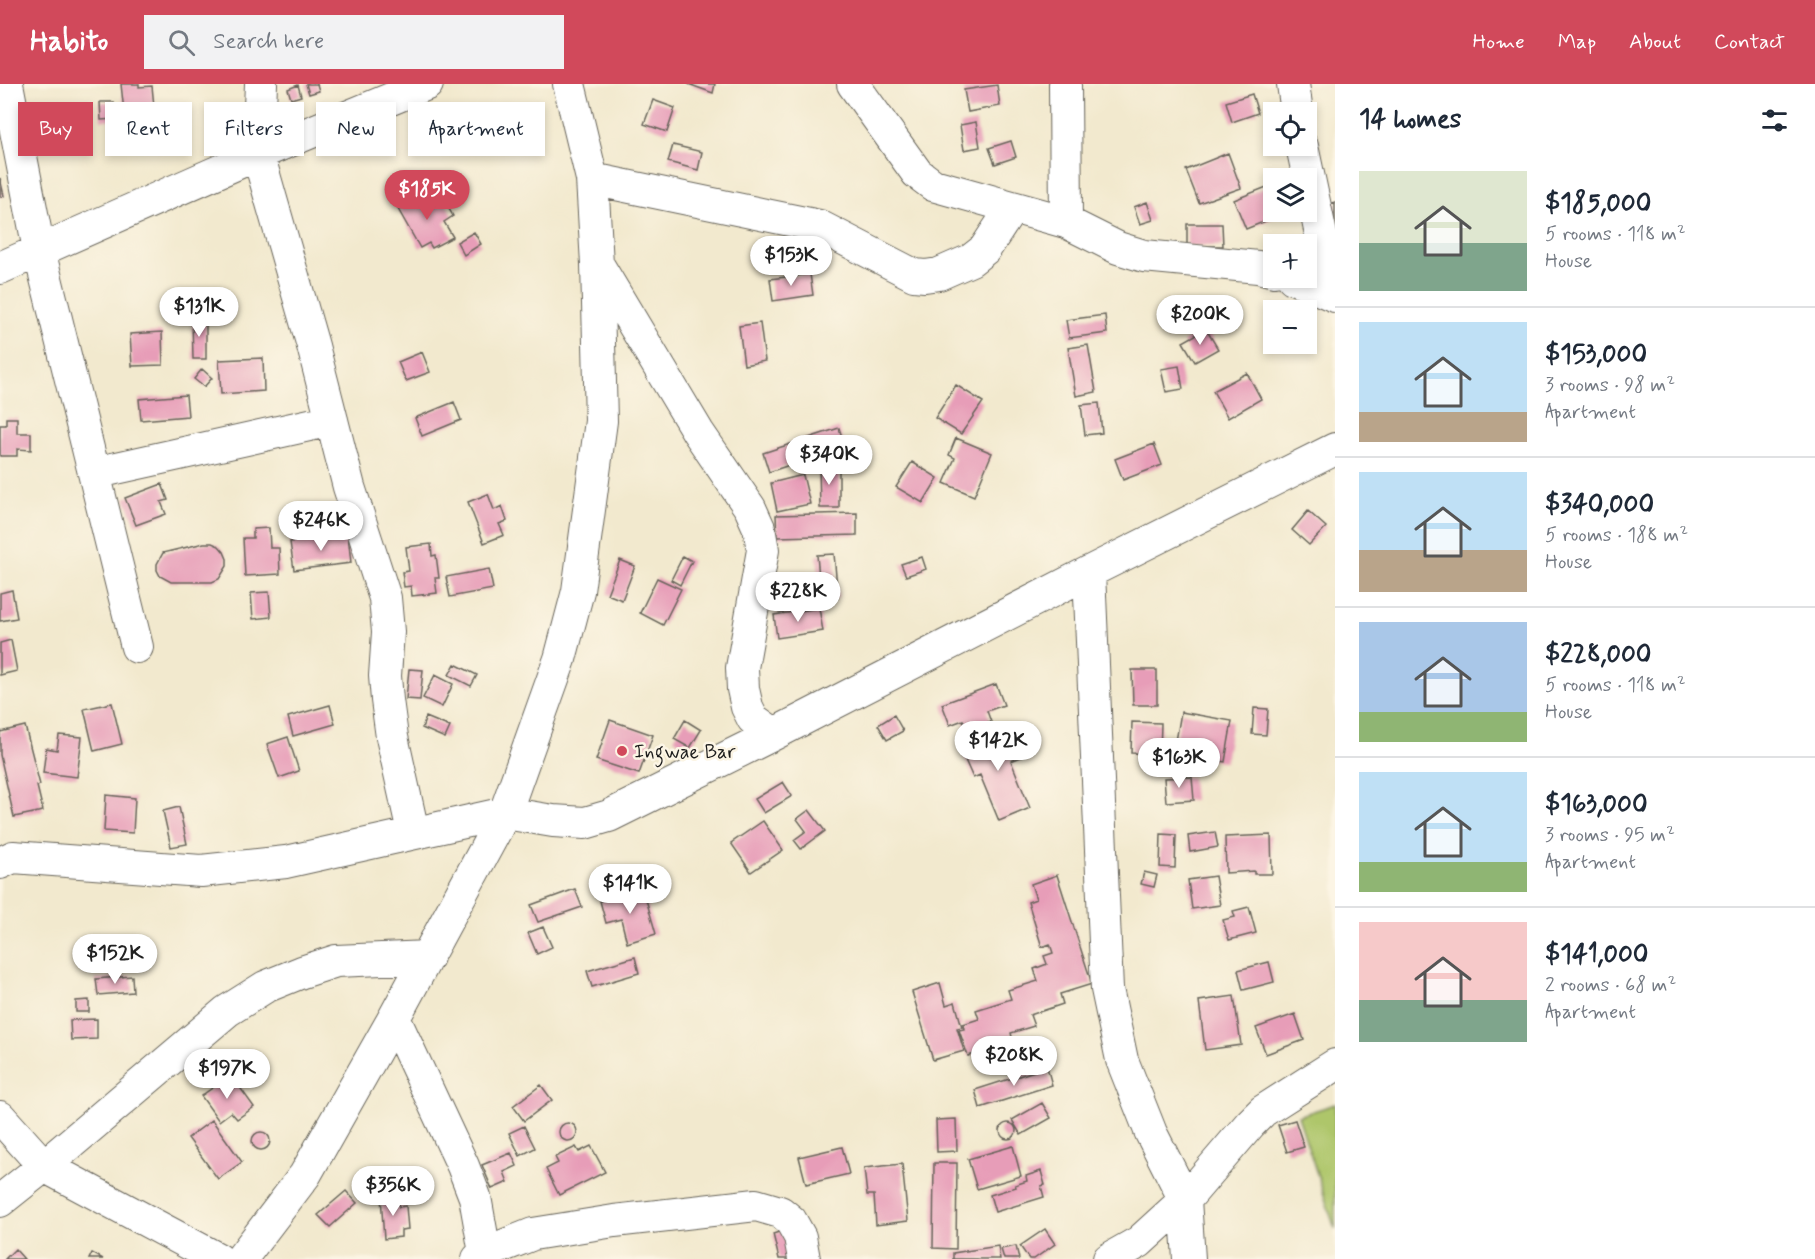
<!DOCTYPE html>
<meta charset="utf-8">
<style>
body{margin:0;font-family:Mynerve,sans-serif;background:#f2f2f3;color:#1f2937;height:100vh;display:flex;flex-direction:column;font-size:22px;white-space:nowrap}
*{box-sizing:border-box;margin:0}
p{font-size:20px;color:#747a83}
.icon{flex:none;width:33px;height:33px;fill:none;stroke:currentColor;stroke-width:2;stroke-linecap:round;stroke-linejoin:round}
.map{position:relative;flex:1;overflow:hidden}
.drawer{display:flex;flex-direction:column;background:#fff;width:480px}
.drawer>*{flex:none}
.top-card{position:absolute;left:18px;top:18px;width:570px;height:54px;display:flex;gap:12px}
.buttons{position:absolute;left:1263px;top:18px;display:grid;gap:12px}
.buttons a{display:grid;place-items:center;width:54px;height:54px;border-radius:0px;background:#fff;box-shadow:0 3px 9px #0003;font-size:30px}
.price{position:absolute;translate:-50% -51px;padding:0 14px;border-radius:21px;background:#fff;color:#222;font-size:20px;line-height:39px;filter:drop-shadow(0 2px 3px #0008)}
.price::after{content:'';position:absolute;left:50%;top:36px;width:18px;height:14px;margin-left:-9px;background:inherit;clip-path:polygon(0 0,100% 0,50% 100%)}
.price.on{background:#d1495b;color:#fff}
ul{padding:0;list-style:none}
li{display:flex;align-items:center;gap:18px;height:150px;padding:0 24px}
li+li{border-top:2px solid #e0e1e3}
li span{display:grid;place-items:center;flex:none;width:168px;height:120px;border-radius:0px;color:#555}
li>.icon{margin-inline-start:auto}
span .icon{width:72px;height:72px;fill:#fffc;stroke-width:1}
li b{font-size:26px}
h2{display:flex;justify-content:space-between;align-items:center;height:72px;padding:0 24px;font-size:26px}
.chip{padding:0 21px;border-radius:0px;background:#fff;box-shadow:0 3px 9px #0003;font-size:21px;line-height:54px}
.chip.on{background:#d1495b;color:#fff}
header{display:flex;align-items:center;gap:36px;box-sizing:border-box;height:84px;padding:0 30px;background:#d1495b;color:#fff}
header strong{font-size:28px}
nav{display:flex;gap:33px;margin-inline-start:auto;font-size:21px}
.search{width:420px;height:54px;background:#f2f2f3;display:flex;align-items:center;gap:15px;box-sizing:border-box;padding:0 21px;border-radius:0px;color:#747a83;font-size:22px}
main{display:flex;flex:1;min-height:0}
.map>svg:first-child{display:block}
</style>
<header>
<strong>Habito</strong>
<div class="search"><svg class="icon" aria-label="search" viewBox="0 0 24 24"><circle cx="10" cy="10" r="6"/><path d="M15 15l6 6"/></svg>Search here</div>
<nav><a>Home</a><a>Map</a><a>About</a><a>Contact</a></nav>
</header>
<main>
<div class="map">
<svg width="1335" height="1175" viewBox="0 0 1335 1175">
<rect width="100%" height="100%" fill="#fcf5e5"/>
<filter id="ink" filterUnits="userSpaceOnUse"><feTurbulence type="fractalNoise" baseFrequency=".0167" numOctaves="2"/><feDisplacementMap in="SourceGraphic" scale="12" xChannelSelector="R" yChannelSelector="G"/><feConvolveMatrix kernelMatrix="1 2 1 2 8 2 1 2 1" color-interpolation-filters="sRGB"/></filter>
<filter id="wash" filterUnits="userSpaceOnUse"><feTurbulence type="fractalNoise" baseFrequency=".008" numOctaves="4" result="noise"/><feDisplacementMap in="SourceGraphic" scale="24" xChannelSelector="R" yChannelSelector="G"/><feGaussianBlur stdDeviation="1.35" result="paint"/><feColorMatrix in="noise" values="0 0 0 0 0 0 0 0 0 0 0 0 0 0 0 0 0 1.4 0 .05"/><feComposite in="paint" operator="in"/></filter>
<g filter="url(#wash)">
<rect width="100%" height="100%" fill="#f2e9ce"/>
<!-- green -->
<path fill="#aec66b" stroke="#657144" stroke-width="1.5" d="M1335 1020V1145L1298 1032Z"/>
<g id="blocks">
<!-- building -->
<path fill="#e79db8" d="M121 0H139V3L152 2 155 33 125 37Z
M306 0H317L319 7 309 10Z
M688 0H715L713 9Z
M298 1 301 12 291 15 288 5Z
M997 1 1000 22 968 28 964 6Z
M1252 10 1258 29 1232 38 1226 18Z
M653 16 675 24 667 48 644 40Z
M100 18H114L115 35 101 36Z
M976 38 980 63 964 66 960 41Z
M1011 57 1016 73 995 80 989 64Z
M673 61 702 68 698 86 668 78Z
M1228 69 1241 104 1199 119 1186 86Z
M0 94 4 112 0 113Z
M1274 100V128H1288L1246 145 1234 116Z
M428 108 435 121 444 116 453 132 444 138 453 153 432 164 429 159 420 164 398 125Z
M1147 118 1153 136 1140 140 1134 123Z
M1335 118V154L1321 122Z
M1187 140H1222L1223 162H1187Z
M474 148 481 160 464 171 457 158Z
M810 190 813 211 773 217 770 195Z
M1105 231 1107 249 1069 254 1066 236Z
M192 234H206V275H193Z
M760 239 765 277 744 281 739 242Z
M1206 245 1218 265 1195 278 1183 258Z
M162 248 163 281 132 282 130 250Z
M1088 261 1096 308 1076 312 1068 264Z
M422 268 430 288 406 297 398 278Z
M263 274 264 307 221 310 219 276Z
M1179 282 1183 305 1166 308 1161 285Z
M202 285 212 294 204 303 194 295Z
M1247 289 1261 315 1228 334 1213 307Z
M956 301 983 318 961 350 935 334Z
M186 311 188 332 141 336 139 315Z
M454 318 461 336 422 352 415 334Z
M1099 319 1102 349 1085 351 1081 321Z
M6 334H17V349H31V366L17 365V372H0V341H6Z
M839 344 845 362 769 388 763 369Z
M956 354 992 369 974 412 944 399 955 374 949 371Z
M1154 360 1162 381 1123 396 1115 375Z
M912 378 938 394 923 419 896 403Z
M819 381H839V424H820Z
M803 391 810 420 777 427 771 399Z
M162 400 168 416 161 418 166 430 136 441 125 414Z
M488 410 494 426 502 422 507 437 499 440 504 451 484 459 468 418Z
M1308 427 1326 443 1309 461 1292 446Z
M857 429V451L777 453 776 431Z
M269 444 270 464H279L280 490 245 492 243 454H253V445Z
M348 451 351 479 294 486 290 458Z
M204 459H212L219 462 224 468 227 475V482L219 495 212 498H171L160 492 157 486V480L163 469Z
M431 460 432 472 436 471 439 494H435L437 509 412 512 411 502 404 503 402 488 409 487 406 463Z
M834 470 838 514 821 516 817 471Z
M683 472 692 477 680 501 671 496Z
M922 473 926 485 906 492 901 480Z
M620 476 635 482 622 516 607 510Z
M489 485 493 505 450 513 446 493Z
M657 494 681 505 663 541 640 529Z
M12 506 17 534 0 537V509Z
M269 508 271 533 253 535 251 509Z
M819 524 823 547 777 554 774 531Z
M11 556 17 587 0 591V559Z
M455 580 477 591 471 602 449 591Z
M409 585 423 586 420 616 406 615Z
M1132 586H1157V621H1133Z
M435 591 453 600 442 623 423 614Z
M996 600 1004 621 987 627 991 638 968 647 963 636 950 641 942 620Z
M112 619 122 660 94 667 84 625Z
M330 621 335 640 293 652 288 633Z
M1254 624 1268 625 1266 651 1252 650Z
M1181 628 1232 637 1225 678 1174 669Z
M894 631 903 647 887 656 878 641Z
M426 633 450 643 445 654 422 644Z
M610 636 653 651 639 690 596 676Z
M685 636 701 646 690 664 674 655Z
M1132 638 1161 639 1160 670 1131 669Z
M25 642 40 701 37 702 43 727 14 733 0 671V648Z
M995 645 998 652 1010 647 1021 673 1011 677 1030 724 999 737 980 691 973 694 961 667 975 661 972 654Z
M59 651 82 653 77 693 43 689 46 664 57 666Z
M288 653 299 687 279 694 267 660Z
M1192 693 1194 716 1166 718 1164 694Z
M783 698 792 712 764 729 755 715Z
M106 711 135 714 133 749 104 747Z
M179 723 187 760 171 763 163 727Z
M809 726 825 747 801 765 794 756 806 747 797 735Z
M763 737 783 766 751 788 731 759Z
M1215 748 1218 763 1190 768 1188 752Z
M1161 750 1176 751 1175 784 1160 783Z
M1271 751 1272 790H1254V787L1226 789 1225 753Z
M1144 788 1157 791 1154 803 1141 800Z
M1057 791 1092 900 1060 910 1063 920 1030 931 1034 942 1011 949 1012 953 1002 957 1003 961 968 972 959 946 964 945 963 940 979 935 976 926 1011 915 1008 906 1038 897 1034 885 1047 880 1044 872 1053 869 1050 860 1042 863 1028 818 1036 815 1031 800Z
M1215 792 1220 821 1192 825 1188 796Z
M575 805 582 823 538 838 531 821Z
M643 805 656 850 627 859 621 835 606 839 600 817Z
M1249 823 1256 849 1229 856 1223 836 1235 833 1233 827Z
M543 843 552 863 537 870 528 849Z
M635 873 639 889 592 903 587 887Z
M1269 878 1274 898 1243 906 1238 886Z
M132 892 133 908 98 911 96 895Z
M940 899 946 921 955 918 962 943 957 944 964 967 933 976 912 908Z
M1234 912 1241 961 1205 966 1199 917Z
M89 916V928H76V917Z
M1295 930 1304 956 1266 970 1256 944Z
M97 935V955L71 956 70 936Z
M1047 983 1052 1001 980 1024 975 1006Z
M231 991 254 1023 237 1035 231 1028 219 1037 201 1012Z
M541 1001 552 1016 524 1037 513 1022Z
M1042 1019 1051 1034 1021 1051 1012 1036Z
M956 1035 957 1067 937 1068 936 1036Z
M212 1036 242 1078 218 1095 188 1054Z
M1295 1036 1304 1063 1287 1068 1278 1041Z
M1000 1047a8 8 0 1 1 16 0a8 8 0 1 1-16 0Z
M559 1048a9 9 0 1 1 18 0a9 9 0 1 1-18 0Z
M524 1042 535 1064 520 1072 509 1049Z
M252 1057a9 9 0 1 1 18 0a9 9 0 1 1-18 0Z
M591 1062 605 1088 559 1111 546 1085 558 1079 555 1073 576 1063 579 1068Z
M1013 1062 1021 1092 977 1105 968 1075Z
M842 1063 849 1090 806 1100 799 1073Z
M511 1069 517 1082 504 1088 508 1098 492 1105 482 1081Z
M934 1079H957L956 1165 933 1164Z
M902 1080 908 1137 876 1141 874 1111H867L864 1084Z
M1041 1087 1045 1101 1041 1102 1044 1113 995 1128 990 1111 1016 1103 1015 1101 1027 1097 1026 1092Z
M346 1107 357 1119 330 1143 318 1131Z
M398 1111 399 1123 406 1122 408 1145 401 1146V1153L384 1155 381 1113Z
M1045 1145 1055 1160 1034 1175H1029L1020 1162Z
M782 1147 790 1175H779L773 1150Z
M998 1162 1000 1175H953V1169Z
M1016 1162 1019 1175H1004L1001 1165Z
M15 1165 24 1175H5Z
M92 1169 103 1175H89Z"/>
</g>
</g>
<g filter="url(#ink)">
<use href="#blocks" fill-opacity="0" stroke="#67645a" stroke-width="1.5"/>
<g fill="none" stroke-linecap="round" stroke-linejoin="round">
<!-- minor casing -->
<g stroke="#67645a" stroke-width="34">
<path id="minor" d="M7 0 39 166 137 563
M261 0 258 70 313 262 349 403 385 514 388 548 385 592 387 616 392 653 413 748
M853 0 917 89 933 101 1066 138 1118 164 1144 172 1258 183 1274 187
M1065 0 1066 138
M1293 0 1297 28
M1302 62 1334 211
M592 95 819 142 914 191 925 192 939 190 971 176 985 165 1012 124
M598 181 698 348 750 424 759 444 763 466 742 584 743 605 747 623 753 635 774 650
M0 184 258 70 427 0
M1293 194 1335 212
M94 389 332 336
M1089 488 1107 905 1122 976 1151 1049 1185 1116 1189 1175
M0 779 13 773 201 787 286 778 505 729 553 737 585 739 609 732 774 650 1089 488 1335 365
M394 934 463 1082 475 1113 485 1169
M0 1033 44 1082 218 1175
M0 1117 44 1082 227 927 265 903 302 888 336 877 428 873
M241 1175 305 1091 394 934 505 729 560 575 578 507 601 337 597 180 592 95 569 0
M478 1175 485 1169 533 1150 614 1137 756 1121 780 1128 791 1137 800 1153 804 1175
M1109 1175 1139 1158 1185 1116 1250 1040 1263 1027 1335 981"/>
</g>
<!-- minor -->
<use href="#minor" stroke="#fff" stroke-width="32"/>
</g>
</g>
<!-- markers -->
<circle fill="#d1495b" stroke="#fcf5e5" stroke-width="2" cx="622" cy="667" r="6"/>
<g text-anchor="middle" stroke-width="5" stroke-linejoin="round" paint-order="stroke">
<!-- poi labels -->
<g font-size="20" fill="#1c1c1c" stroke="#fcf5e5" text-anchor="start">
<text x="634" y="674">Ingwae Bar</text>
</g>
</g>
</svg>
<div class="buttons">
<a><svg class="icon" aria-label="locate" viewBox="0 0 24 24"><circle cx="12" cy="12" r="6"/><path d="M12 2v4M12 18v4M2 12h4M18 12h4"/></svg></a>
<a><svg class="icon" aria-label="layers" viewBox="0 0 24 24"><path d="M12 4l9 5-9 5-9-5zM3 14l9 5 9-5"/></svg></a>
<a>+</a>
<a>−</a>
</div>
<b class="price on" style="left:427px;top:137px">$185K</b>
<b class="price" style="left:791px;top:203px">$153K</b>
<b class="price" style="left:199px;top:254px">$131K</b>
<b class="price" style="left:1200px;top:262px">$200K</b>
<b class="price" style="left:829px;top:402px">$340K</b>
<b class="price" style="left:321px;top:468px">$246K</b>
<b class="price" style="left:798px;top:539px">$228K</b>
<b class="price" style="left:998px;top:688px">$142K</b>
<b class="price" style="left:1179px;top:705px">$163K</b>
<b class="price" style="left:630px;top:831px">$141K</b>
<b class="price" style="left:115px;top:901px">$152K</b>
<b class="price" style="left:1014px;top:1003px">$208K</b>
<b class="price" style="left:227px;top:1016px">$197K</b>
<b class="price" style="left:393px;top:1133px">$356K</b>
<div class="top-card">
<a class="chip on">Buy</a>
<a class="chip">Rent</a>
<a class="chip">Filters</a>
<a class="chip">New</a>
<a class="chip">Apartment</a>
</div>
</div>
<section class="drawer">
<h2>14 homes<svg class="icon" aria-label="filters" viewBox="0 0 24 24"><path d="M4 7h16M4 17h16"/><circle cx="9" cy="7" r="2"/><circle cx="15" cy="17" r="2"/></svg></h2>
<ul>
<li><span style="background:linear-gradient(#dfe7d0 60%,#7fa58c 0)"><svg class="icon" aria-label="home" viewBox="0 0 24 24"><path d="M3 11l9-7 9 7M6 9v11h12V9"/></svg></span><div><b>$185,000</b><p>5 rooms · 118 m²</p><p>House</p></div></li>
<li><span style="background:linear-gradient(#bfe0f5 75%,#b9a48a 0)"><svg class="icon" aria-label="home" viewBox="0 0 24 24"><path d="M3 11l9-7 9 7M6 9v11h12V9"/></svg></span><div><b>$153,000</b><p>3 rooms · 98 m²</p><p>Apartment</p></div></li>
<li><span style="background:linear-gradient(#bfe0f5 65%,#b9a48a 0)"><svg class="icon" aria-label="home" viewBox="0 0 24 24"><path d="M3 11l9-7 9 7M6 9v11h12V9"/></svg></span><div><b>$340,000</b><p>5 rooms · 188 m²</p><p>House</p></div></li>
<li><span style="background:linear-gradient(#a9c7e8 75%,#8fb573 0)"><svg class="icon" aria-label="home" viewBox="0 0 24 24"><path d="M3 11l9-7 9 7M6 9v11h12V9"/></svg></span><div><b>$228,000</b><p>5 rooms · 118 m²</p><p>House</p></div></li>
<li><span style="background:linear-gradient(#bfe0f5 75%,#8fb573 0)"><svg class="icon" aria-label="home" viewBox="0 0 24 24"><path d="M3 11l9-7 9 7M6 9v11h12V9"/></svg></span><div><b>$163,000</b><p>3 rooms · 95 m²</p><p>Apartment</p></div></li>
<li><span style="background:linear-gradient(#f6c9c9 65%,#7fa58c 0)"><svg class="icon" aria-label="home" viewBox="0 0 24 24"><path d="M3 11l9-7 9 7M6 9v11h12V9"/></svg></span><div><b>$141,000</b><p>2 rooms · 68 m²</p><p>Apartment</p></div></li>
</ul>
</section>
</main>
